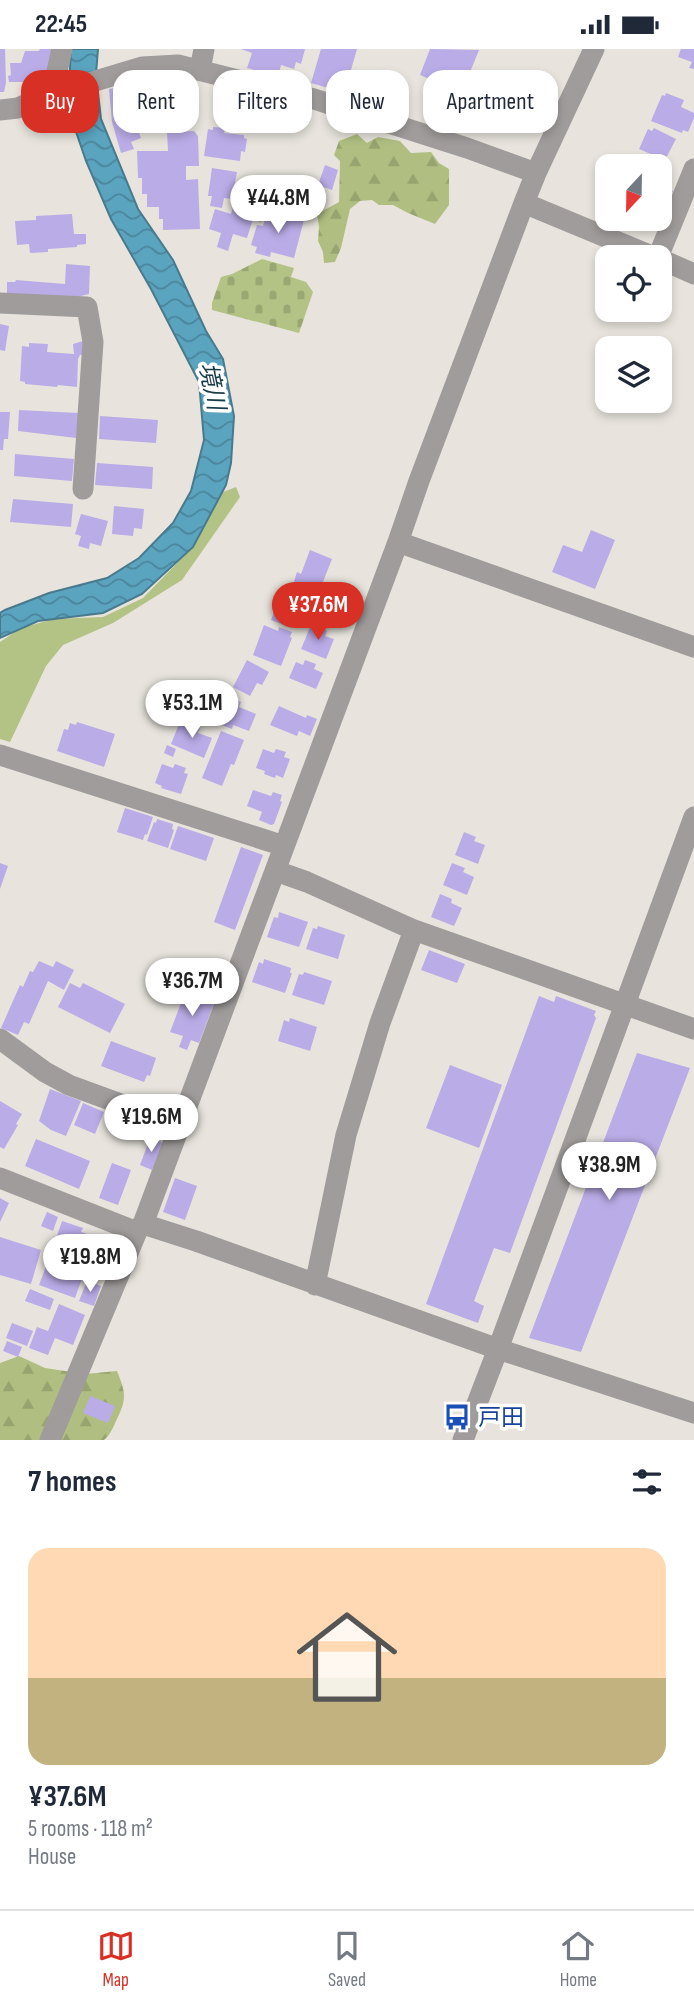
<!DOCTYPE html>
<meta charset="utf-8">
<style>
body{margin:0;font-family:"Sofia Sans Condensed","Noto Sans JP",sans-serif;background:#f2f2f3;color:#1f2937;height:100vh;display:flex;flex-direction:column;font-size:26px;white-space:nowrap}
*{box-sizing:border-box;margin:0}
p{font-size:23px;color:#747a83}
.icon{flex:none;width:38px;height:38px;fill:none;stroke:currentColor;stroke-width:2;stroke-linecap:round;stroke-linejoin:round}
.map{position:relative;height:1391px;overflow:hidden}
.sheet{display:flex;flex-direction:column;background:#fff;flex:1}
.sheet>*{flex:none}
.hud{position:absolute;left:21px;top:21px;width:653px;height:63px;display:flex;gap:14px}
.needle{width:46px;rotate:202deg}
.controls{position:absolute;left:595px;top:105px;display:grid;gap:14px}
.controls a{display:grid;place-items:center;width:77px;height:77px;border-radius:14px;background:#fff;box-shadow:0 4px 10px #0003;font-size:35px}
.price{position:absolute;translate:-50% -60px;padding:0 16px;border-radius:24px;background:#fff;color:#222;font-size:23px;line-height:46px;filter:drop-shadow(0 2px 4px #0008)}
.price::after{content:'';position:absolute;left:50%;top:42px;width:21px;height:16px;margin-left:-10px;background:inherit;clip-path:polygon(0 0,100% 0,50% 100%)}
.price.current{background:#d93025;color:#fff}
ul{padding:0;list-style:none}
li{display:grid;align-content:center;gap:14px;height:371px;padding:0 28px}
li+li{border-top:2px solid #e0e1e3}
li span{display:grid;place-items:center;height:217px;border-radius:21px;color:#555}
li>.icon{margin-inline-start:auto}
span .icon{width:126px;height:126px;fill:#fffc;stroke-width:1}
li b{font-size:30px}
h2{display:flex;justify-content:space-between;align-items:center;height:84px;padding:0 28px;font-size:30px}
.chip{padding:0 24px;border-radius:21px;background:#fff;box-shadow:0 4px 10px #0003;font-size:24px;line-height:63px}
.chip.current{background:#d93025;color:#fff}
.status{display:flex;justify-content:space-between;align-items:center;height:49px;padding:0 35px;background:#fff;direction:ltr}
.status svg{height:19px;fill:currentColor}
.tabs{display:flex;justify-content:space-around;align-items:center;height:98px;border-top:2px solid #e0e1e3;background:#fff;font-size:19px;color:#747a83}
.tabs a{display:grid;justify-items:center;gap:4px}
.tabs .current{color:#d93025}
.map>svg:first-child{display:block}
</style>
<div class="status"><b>22:45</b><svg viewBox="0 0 49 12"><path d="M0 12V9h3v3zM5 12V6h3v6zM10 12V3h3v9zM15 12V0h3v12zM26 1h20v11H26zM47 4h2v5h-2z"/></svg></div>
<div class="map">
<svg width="694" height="1391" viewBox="0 0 694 1391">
<defs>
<pattern id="forest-firs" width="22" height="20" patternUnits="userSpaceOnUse" patternTransform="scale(1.75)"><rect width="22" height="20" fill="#b0bf81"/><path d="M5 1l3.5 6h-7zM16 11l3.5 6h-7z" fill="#97a46f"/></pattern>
<pattern id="cemetery-stones" width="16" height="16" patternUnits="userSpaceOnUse" patternTransform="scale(1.75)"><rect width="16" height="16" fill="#b3c385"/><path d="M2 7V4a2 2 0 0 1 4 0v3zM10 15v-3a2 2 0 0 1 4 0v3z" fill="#99a772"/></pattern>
<pattern id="water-waves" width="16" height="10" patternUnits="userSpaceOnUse" patternTransform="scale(1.75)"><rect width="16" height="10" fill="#5ba4c0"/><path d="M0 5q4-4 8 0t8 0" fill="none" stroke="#4a859b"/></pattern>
</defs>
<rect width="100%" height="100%" fill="#e8e4dd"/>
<!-- green -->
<path fill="#b3c385" d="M236 438 240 448 182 531 113 574 63 596 46 617 10 693 0 690V593L21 579 54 570 103 568 143 549 186 505 223 443Z"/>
<!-- forest -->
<path fill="url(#forest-firs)" d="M357 85 367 94 378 88 400 92 411 104 431 103 439 114 449 120V156L435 175 408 164 393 156H379L372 151 360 152 350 160 341 199 335 213 324 214 323 203 318 192 319 178 317 165 339 153 340 112 334 106 339 92Z
M19 1307 45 1319 85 1325 117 1322C126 1344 127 1350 116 1372 113 1379 110 1386 104 1391H0V1314Z"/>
<!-- cemetery -->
<path fill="url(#cemetery-stones)" d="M262 210 294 219 291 228 306 233 313 243 299 284 212 261V254L221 228 232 225Z"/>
<!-- water -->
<path fill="url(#water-waves)" stroke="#487a8d" stroke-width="2" d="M71 0H98L96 25 101 70 138 160 173 211 206 282 223 310 234 367 231 414 226 436 193 498 142 545 103 564 38 572 0 589V564L5 561 49 544 107 529 139 509 173 474 191 442 204 391 199 333 151 240 111 170 86 112 68 59Z"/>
<!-- building -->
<path fill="#baace7" d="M0 0H5L6 34 4 43H0Z
M40 0H55L50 25H41V33H9L8 27 11 26 10 14H21L25 2H39Z
M241 0H305L301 15 296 13 294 20 281 16 278 28 247 19 252 4Z
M321 0H357L346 38 337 35 335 41 311 34Z
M430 0 479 1 462 43 420 26Z
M681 0H694V20L689 19 692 13 678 8Z
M134 36 138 70 135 72 141 89 131 93 134 100 121 104 112 73 109 40Z
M666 44 684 51 681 58 694 64V69L688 83 683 81 682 84 651 72 662 46 665 47Z
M213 78 225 79 224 84 244 86V89L247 90 245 103 241 102 240 112 204 107 208 80 213 81Z
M654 79 676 90 665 111 639 100 648 80 652 82Z
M194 82 198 87 199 117H186V131L198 130 200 180 163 181V170H159V158H147V145H142V129H138L137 102H168L167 83Z
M325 116 338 121 332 141 318 136Z
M212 119 237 123 232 150 224 149 222 159 210 157 212 147H208Z
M660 137 673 142 660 172Z
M238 141 268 150 261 173 253 170 247 189 233 185 228 202 217 198 221 184 209 180 215 160 231 165Z
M268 161 304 171 294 209 271 203 270 208 255 204 257 198 251 196 257 176 263 177Z
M72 165 74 185H86V195L77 196V198L48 200V203L30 204 29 195 17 196 15 172 36 171V167Z
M66 215 90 217 89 245 77 248 7 245V233H15L16 231 65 235Z
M0 275 9 277 5 302 0 301Z
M83 292 85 305 80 306 78 310 77 338 58 336 57 338 25 335V333L20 332 22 297 29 298V294L48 295 47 303 74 305 73 295Z
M19 361 79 364 76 389 18 382Z
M0 363H10L8 390H4L3 401H0Z
M100 367 158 371 156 394 99 390Z
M15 405 74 410 72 432 14 427Z
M97 414 153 418 152 440 95 436Z
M13 450 73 455 71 478 10 473Z
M114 457 144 460 142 480 134 479 133 487 112 485Z
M81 465 108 472 101 497 90 494 89 500 78 497 81 487 75 485Z
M591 481 615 491 595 540 552 523 563 496 582 503Z
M310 501 332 510 321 538 318 537 314 547 292 539 297 523 301 525Z
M324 543 341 551 339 555 348 558 340 579 314 568Z
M285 548 294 552 292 556 307 562 300 579 285 573 284 576 271 571 279 551 283 553Z
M264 576 278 582 279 578 292 583 290 588 292 589 281 617 253 606Z
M311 576 327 582 325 587 334 590 326 610 301 600Z
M247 611 269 623 262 636 257 634 250 647 233 638Z
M305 611 316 615 314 620 323 624 316 640 289 629 296 613 303 616Z
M232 650 241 653 239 658 256 665 249 682 233 676 232 680 219 675 227 654 229 655Z
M279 657 306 669 307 666 317 670 310 687 299 682 297 687 270 676Z
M77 673 115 685 104 718 57 702 64 680 68 681 70 674 76 676Z
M179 675 190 680 191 676 200 679 198 684 212 689 204 709 171 695Z
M221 682 244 691 234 716 231 715 222 737 202 729Z
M167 696 176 700 173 708 164 704Z
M263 700 274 704 276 700 286 703 284 708 290 710 283 729 276 726 275 729 264 725 265 722 256 719Z
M162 715 173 719 175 715 186 719 184 724 188 725 181 745 161 739 162 737 155 734Z
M253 741 271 747 273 743 282 746 280 752 282 753 274 775 271 776 259 771 262 763 247 757Z
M125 759 153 768 147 786 145 785 143 791 117 783Z
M157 770 173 775 172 780 174 781 168 799 147 792 154 773 156 774Z
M178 777 214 789 206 812 170 800Z
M464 783 476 788 474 792 485 796 478 815 455 806Z
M241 798 263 806 235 881 214 873Z
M0 814 8 817 0 840Z
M452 814 465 819 463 823 474 828 467 846 443 836Z
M440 845 452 850 451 854 462 859 454 877 431 868Z
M279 863 308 873 299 898 267 888 274 868 278 869Z
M318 877 345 886 338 910 306 900 313 879 317 880Z
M429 901 465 915 457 934 421 921Z
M264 910 291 919 290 924H292L285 944 252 933 259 913 263 915Z
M39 912 53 918 56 912 74 921 64 941 48 932 29 975 24 973 18 986 1 979 20 936 23 938 30 922 33 923Z
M304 923 332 932 324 956 292 946 299 925 303 926Z
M70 934 80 939 83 934 125 955 110 984 58 958Z
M186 941 215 952 199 994 191 991 187 1001 179 998 183 987 170 983Z
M539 947 554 953 556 947 596 962 594 966 596 969 510 1204 494 1199 474 1252 484 1257 478 1274 426 1255Z
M290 969 317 978 310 1002 278 992 284 971 289 973Z
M111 992 156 1009 150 1027 147 1026 144 1033 101 1017Z
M637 1004 690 1019 581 1303 529 1289Z
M450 1016 502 1036 479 1099 426 1079Z
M50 1040 81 1052 66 1087 51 1081 39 1072Z
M0 1052 22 1065 16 1075 18 1076 4 1100 0 1098Z
M83 1054 104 1063 95 1085 74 1076Z
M150 1089 163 1094 152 1121 140 1116Z
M36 1090 90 1112 79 1140 25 1117Z
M112 1114 131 1121 118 1156 99 1149Z
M175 1129 197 1137 185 1171 163 1163Z
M0 1149 9 1154 0 1173Z
M47 1163 58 1168 53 1182 41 1177Z
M62 1172 83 1179 81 1183 97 1188 88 1211 53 1199Z
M0 1188 41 1201 31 1235 0 1226Z
M98 1198 113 1204 106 1221 92 1215Z
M50 1207 66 1213 64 1217 84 1224 75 1249 39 1236Z
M87 1232 101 1237 94 1257 79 1252Z
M30 1240 54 1250 50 1261 25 1252Z
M59 1255 85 1266 73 1296 55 1289 48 1306 29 1299 37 1278 48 1282Z
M12 1274 33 1282 27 1297 6 1289Z
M7 1292 22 1298 18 1308 3 1302Z
M90 1347 115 1357 108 1374 83 1364Z"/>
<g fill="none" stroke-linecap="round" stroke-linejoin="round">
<!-- minor -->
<path stroke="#a09c9b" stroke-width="21" d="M200 21 204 0
M52 45 62 0
M0 61 18 59 42 48 142 18 178 16 314 50 467 99 536 124
M524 154 654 208
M658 208 694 120
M660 210 694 225
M0 254 87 258 93 293 83 440
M398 493 694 598
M0 706 284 797
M276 822 307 833 414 881 694 980
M0 990 45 1023 69 1036 181 1077
M0 1129 137 1183
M143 1175 196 1192 498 1300 694 1364
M315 1236 346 1086 380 974 414 881
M50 1391 138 1180 143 1175 398 493 419 432 524 154 536 124 594 0
M463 1391 498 1300 694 768"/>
</g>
<!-- icons -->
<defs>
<g id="bus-bare" transform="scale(2.1)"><path d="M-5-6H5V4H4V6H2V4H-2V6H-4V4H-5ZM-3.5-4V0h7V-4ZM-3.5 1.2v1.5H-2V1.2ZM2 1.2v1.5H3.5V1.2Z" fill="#1a4fb4" stroke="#fff" stroke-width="2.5" paint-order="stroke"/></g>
</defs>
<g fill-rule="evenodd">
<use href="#bus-bare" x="457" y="1368"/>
</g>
<g text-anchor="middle" stroke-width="7" stroke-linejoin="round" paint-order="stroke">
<!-- transit labels -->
<g font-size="23" fill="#164399" stroke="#fff" text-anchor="start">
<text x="478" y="1376">戸田</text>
</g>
<!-- water labels -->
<g font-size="24" font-style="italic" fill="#183b48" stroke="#fff">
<text transform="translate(212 337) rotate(78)" y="8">境川</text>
</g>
</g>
</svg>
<div class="controls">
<a><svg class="needle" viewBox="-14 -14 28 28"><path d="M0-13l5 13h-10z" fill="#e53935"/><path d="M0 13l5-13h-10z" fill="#747a83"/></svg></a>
<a><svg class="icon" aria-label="locate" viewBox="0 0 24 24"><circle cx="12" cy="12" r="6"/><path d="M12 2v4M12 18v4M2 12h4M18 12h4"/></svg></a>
<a><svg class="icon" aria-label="layers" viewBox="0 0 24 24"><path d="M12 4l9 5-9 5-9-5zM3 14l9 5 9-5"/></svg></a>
</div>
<b class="price" style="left:278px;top:186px">¥44.8M</b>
<b class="price current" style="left:318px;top:593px">¥37.6M</b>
<b class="price" style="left:192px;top:691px">¥53.1M</b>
<b class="price" style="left:192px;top:969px">¥36.7M</b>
<b class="price" style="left:151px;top:1105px">¥19.6M</b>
<b class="price" style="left:609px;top:1153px">¥38.9M</b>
<b class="price" style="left:90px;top:1245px">¥19.8M</b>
<div class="hud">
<a class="chip current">Buy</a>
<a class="chip">Rent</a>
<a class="chip">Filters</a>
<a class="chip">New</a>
<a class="chip">Apartment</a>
</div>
</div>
<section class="sheet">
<h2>7 homes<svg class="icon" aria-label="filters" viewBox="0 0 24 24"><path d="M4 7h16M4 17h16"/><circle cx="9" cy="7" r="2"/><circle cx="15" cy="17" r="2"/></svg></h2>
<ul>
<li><span style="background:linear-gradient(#ffd9b3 60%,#c2b280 0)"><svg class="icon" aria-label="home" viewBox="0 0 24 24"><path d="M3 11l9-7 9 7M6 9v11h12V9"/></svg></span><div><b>¥37.6M</b><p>5 rooms · 118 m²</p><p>House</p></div></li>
</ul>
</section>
<nav class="tabs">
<a class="current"><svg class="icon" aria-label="map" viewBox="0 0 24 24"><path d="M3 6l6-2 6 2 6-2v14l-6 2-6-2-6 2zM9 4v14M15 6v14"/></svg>Map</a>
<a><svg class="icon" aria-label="saved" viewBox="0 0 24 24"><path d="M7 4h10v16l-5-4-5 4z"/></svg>Saved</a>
<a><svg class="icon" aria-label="home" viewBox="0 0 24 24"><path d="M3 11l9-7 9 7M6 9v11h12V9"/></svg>Home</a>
</nav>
